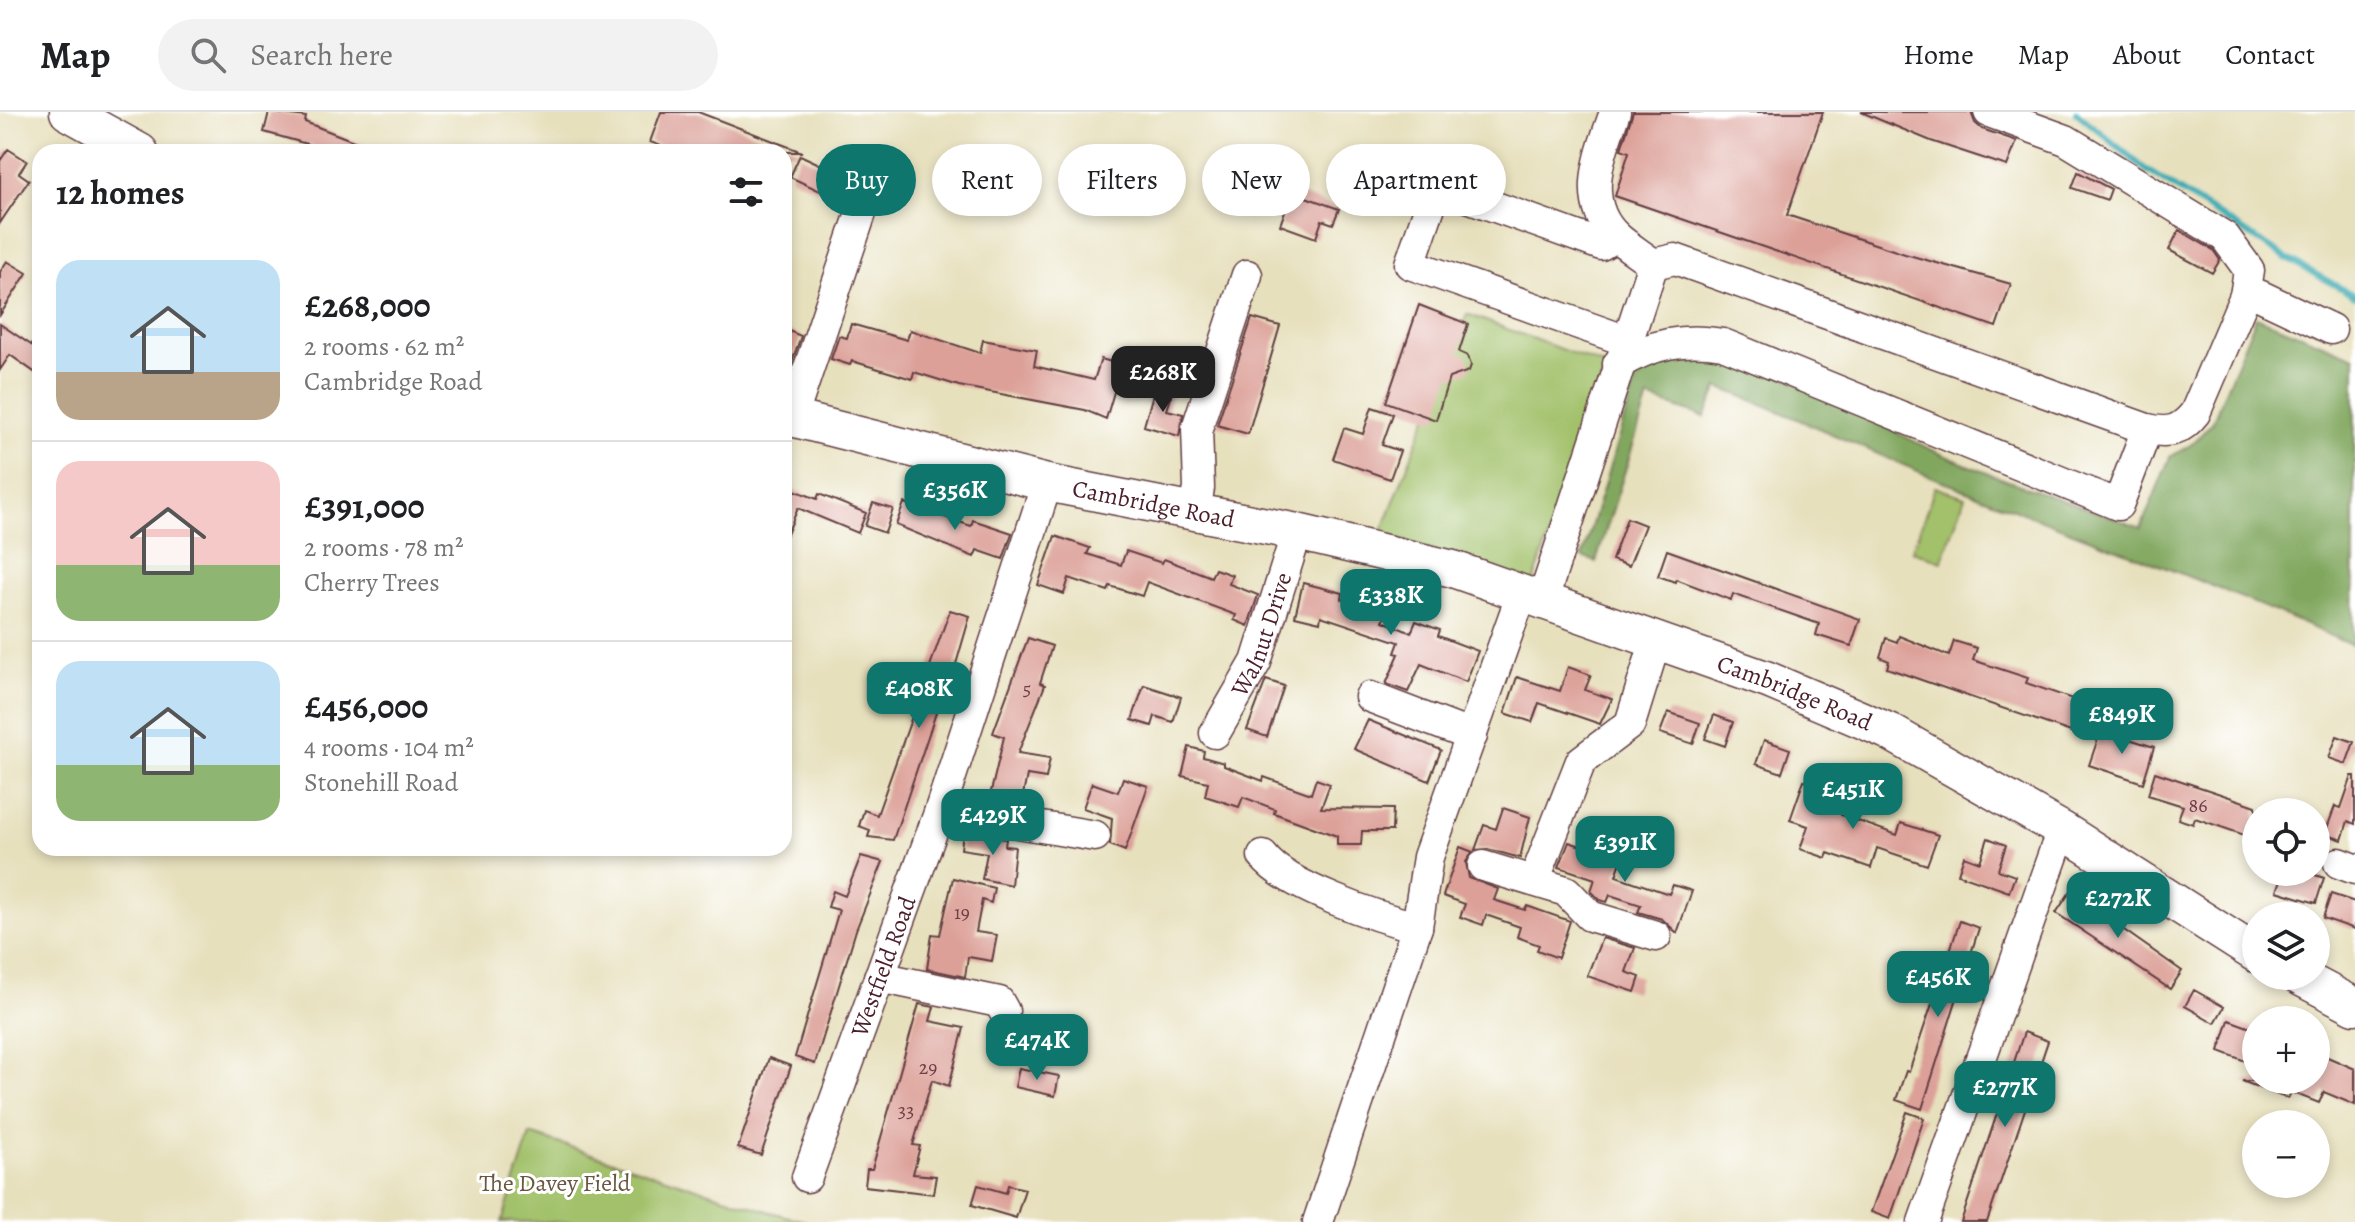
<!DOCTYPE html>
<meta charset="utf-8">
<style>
body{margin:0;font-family:Alegreya,serif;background:#f2f2f2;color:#202124;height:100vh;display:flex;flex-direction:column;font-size:30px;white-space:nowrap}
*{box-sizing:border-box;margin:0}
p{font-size:26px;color:#757577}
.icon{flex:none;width:44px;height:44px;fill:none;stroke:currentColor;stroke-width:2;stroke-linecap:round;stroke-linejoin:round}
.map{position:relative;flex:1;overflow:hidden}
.drawer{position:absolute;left:32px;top:32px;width:760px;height:712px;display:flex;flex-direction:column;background:#fff;border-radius:24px;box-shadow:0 4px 12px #0003}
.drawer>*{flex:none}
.banner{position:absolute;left:816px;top:32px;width:760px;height:72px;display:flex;gap:16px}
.tools{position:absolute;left:2242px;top:686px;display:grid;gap:16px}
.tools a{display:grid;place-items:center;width:88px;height:88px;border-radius:50%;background:#fff;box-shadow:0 4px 12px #0003;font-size:40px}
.price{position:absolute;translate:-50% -68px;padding:0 18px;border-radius:16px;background:#0f766e;color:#fff;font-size:26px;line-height:52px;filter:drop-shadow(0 2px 4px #0008)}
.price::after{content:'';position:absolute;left:50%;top:48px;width:24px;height:18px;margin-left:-12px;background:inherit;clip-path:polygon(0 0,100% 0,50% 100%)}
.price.selected{background:#222;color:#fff}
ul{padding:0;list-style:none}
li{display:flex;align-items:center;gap:24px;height:200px;padding:0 24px}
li+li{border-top:2px solid #e0e0e0}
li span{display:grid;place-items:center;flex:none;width:224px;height:160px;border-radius:24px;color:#555}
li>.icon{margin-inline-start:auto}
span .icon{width:96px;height:96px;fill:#fffc;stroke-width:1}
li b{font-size:34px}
h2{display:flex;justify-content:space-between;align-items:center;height:96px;padding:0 24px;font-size:34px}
.tag{padding:0 28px;border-radius:36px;background:#fff;box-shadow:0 4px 12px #0003;font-size:28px;line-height:72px}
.tag.selected{background:#0f766e;color:#fff}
header{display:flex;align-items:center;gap:48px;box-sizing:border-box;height:112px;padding:0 40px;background:#fff;border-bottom:2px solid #e0e0e0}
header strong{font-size:38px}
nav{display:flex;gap:44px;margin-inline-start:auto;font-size:28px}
.search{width:560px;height:72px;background:#f2f2f2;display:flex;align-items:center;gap:20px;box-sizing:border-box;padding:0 28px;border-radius:44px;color:#757577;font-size:30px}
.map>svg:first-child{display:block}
</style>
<header>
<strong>Map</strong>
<div class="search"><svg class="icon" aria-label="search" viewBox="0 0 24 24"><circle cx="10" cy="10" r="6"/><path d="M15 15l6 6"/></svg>Search here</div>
<nav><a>Home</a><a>Map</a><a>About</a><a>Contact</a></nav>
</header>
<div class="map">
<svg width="2355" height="1110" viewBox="0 0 2355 1110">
<rect width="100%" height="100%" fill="#fff"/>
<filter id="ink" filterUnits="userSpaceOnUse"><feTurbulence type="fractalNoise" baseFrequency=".0125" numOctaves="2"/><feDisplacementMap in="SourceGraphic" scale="16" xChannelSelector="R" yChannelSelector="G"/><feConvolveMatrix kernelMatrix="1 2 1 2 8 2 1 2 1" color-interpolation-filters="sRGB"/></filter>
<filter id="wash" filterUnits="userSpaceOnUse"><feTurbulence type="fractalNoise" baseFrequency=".006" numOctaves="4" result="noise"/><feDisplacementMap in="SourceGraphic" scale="32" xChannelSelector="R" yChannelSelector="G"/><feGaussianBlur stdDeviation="1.8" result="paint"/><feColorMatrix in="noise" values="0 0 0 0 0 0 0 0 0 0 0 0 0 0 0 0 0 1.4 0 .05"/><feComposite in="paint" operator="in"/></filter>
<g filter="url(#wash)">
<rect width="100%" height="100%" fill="#e7e0bd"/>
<!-- green -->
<path fill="#a2c16a" stroke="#76704a" stroke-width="2" d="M1467 202 1606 254 1533 471 1381 422Z
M1935 375 1965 385 1942 449 1912 439Z
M530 1022 771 1100 807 1110H502Z"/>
<!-- forest -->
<path fill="#81a75e" stroke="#666344" stroke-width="2" d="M2256 205 2355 245 2353 534C2218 472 2079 424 1942 369 1867 339 1794 303 1718 275L1705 305 1648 286 1596 450 1582 445 1639 259C1652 248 1677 237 1695 239 1779 252 1854 301 1930 337 1998 368 2071 390 2141 416L2170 345 2192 332 2212 311Z"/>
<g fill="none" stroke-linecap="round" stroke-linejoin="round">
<!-- stream -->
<path stroke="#39aab3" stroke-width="6" d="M2076 0 2145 57 2288 147 2355 184"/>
</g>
<g id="blocks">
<!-- building -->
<path fill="#dca098" d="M269 0 306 5 305 10 382 40H311L314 34 264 20Z
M661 0H698L802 40H678L650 30Z
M1633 0H1823L1787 103 1905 142 2011 172 1996 215 1615 84 1629 40 1621 37Z
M1861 0H1971L1975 11 1982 17 2017 29 2007 54 1931 29Z
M8 37 27 49 19 61 29 68 0 111V49Z
M800 43 856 69 846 91 790 65Z
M2078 60 2111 77 2107 88 2072 76Z
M1292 80 1339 97 1333 112 1322 108 1316 126 1280 113Z
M2179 118 2213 138 2220 148 2212 161 2169 138Z
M7 149 27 161 0 203V160Z
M1419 193 1468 212 1459 240 1468 244 1471 253 1469 259 1449 266 1436 308 1386 290Z
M1252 206 1280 214 1248 322 1217 313Z
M0 212 40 239V264L10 243 0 258Z
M851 212 907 228 910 218 980 241 983 228 1037 238 1034 254 1094 268 1101 247 1122 253 1106 307 1085 298 959 274 914 260 912 267 852 249 850 253 831 247 839 224 847 226Z
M784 217 801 224 784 273Z
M1155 275 1173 280 1167 298 1183 302 1179 324 1144 314Z
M1372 295 1393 302 1382 333 1400 339 1390 367 1333 347 1344 316 1363 322Z
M784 374 817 387 819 382 866 401 858 421 798 396 784 429Z
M873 391 893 397 885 421 865 414Z
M904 391 971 414 973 408 1012 421 1003 447 977 438 974 445 896 413Z
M1627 406 1645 413 1629 454 1612 448Z
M1055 424 1090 436 1087 442 1121 453 1126 439 1162 451 1164 447 1211 465 1215 457 1232 463 1229 472 1258 483 1248 514 1234 508 1236 503 1147 470 1142 484 1110 474 1108 479 1069 466 1064 482 1038 473Z
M1667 438 1860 507 1851 534 1816 523 1819 512 1733 482 1731 488 1676 467 1675 470 1658 464Z
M1303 471 1343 481 1342 487 1386 502 1383 509 1411 521 1416 509 1440 518 1438 524 1478 539 1466 570 1421 552 1408 580 1386 572 1399 542 1395 541 1399 530 1321 504 1320 510 1295 504Z
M950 498 970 504 945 590 940 589 893 728 868 725 870 718 859 714 864 698 877 703Z
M1899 524 1949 544 1954 529 1977 536 1973 548 2028 566 2026 571 2084 591 2087 583 2103 588 2091 627 1887 556 1889 549 1880 545 1886 526 1897 530Z
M1028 526 1052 534 1040 571 1045 573 1018 641 1050 646 1046 666 1027 663 1021 693 989 688 1004 625 993 621Z
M1568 555 1591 563 1585 578 1612 587 1600 612 1539 591 1532 610 1505 601 1517 565 1560 579Z
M1266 568 1284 574 1267 625 1247 618Z
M1144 573 1181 585 1173 610 1155 604 1152 614 1132 608Z
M1668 600 1700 611 1693 632 1660 621Z
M1714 603 1733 610 1725 634 1705 627Z
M1368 608 1441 638 1429 669 1354 637Z
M2101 618 2154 635 2143 671 2089 653Z
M2337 624 2354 630 2346 652 2329 646Z
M1764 628 1790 637 1782 661 1756 652Z
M1189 635 1204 639 1203 645 1224 651V654L1263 669 1264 665 1311 682 1316 667 1330 672 1321 696 1393 697 1392 719H1362L1361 733H1337V724L1274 701 1275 697 1243 685 1239 695 1205 684 1208 670 1182 664Z
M2155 660 2256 694V727L2195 706 2193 712 2178 707 2183 694 2148 683Z
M2352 664H2355V712L2348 709 2342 728 2325 722 2335 694 2341 696Z
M1123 666 1148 674 1125 739 1110 733 1112 706 1083 696 1092 671 1118 680Z
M1804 668 1848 683 1841 703 1897 723 1901 711 1938 723 1927 753 1877 736 1871 756 1828 741 1826 746 1800 737 1808 714 1790 708Z
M1503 696 1530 705 1520 746 1488 737 1475 738 1484 713 1496 717Z
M963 721 1006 727 1005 734 1015 735 1011 773 982 767 987 741 961 737Z
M1988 726 2006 733 1998 758 2015 764 2009 780 1958 762 1964 744 1980 750Z
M1569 730 1605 742 1607 735 1624 741 1616 764 1669 782 1673 773 1692 779 1677 821 1662 807 1638 800 1641 793 1610 783 1607 790 1600 788 1591 779 1595 767 1559 755Z
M1460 735 1473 740 1466 750 1469 766 1498 777 1494 788 1525 798 1527 794 1570 809 1558 846 1537 838 1539 833 1517 825 1520 815 1486 803 1483 813 1460 805 1465 792 1443 784Z
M861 744 883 750 856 818 815 952 795 945 839 798 828 795 833 779 845 784Z
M2284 760H2306L2324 766 2316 791 2277 779Z
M953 766 994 776 991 791 982 788 976 820 997 823 992 849 968 845 965 865 927 857 932 822 940 823Z
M2070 780 2182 859 2170 877 2056 801Z
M2331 782 2355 790V817L2323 806Z
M1960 809 1979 816 1922 997 1896 988 1906 959 1909 960Z
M1602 826 1635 836 1626 860 1640 865 1635 880 1587 864Z
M2194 878 2224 895 2215 911 2185 894Z
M919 892 934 895 930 909 964 916 949 974 932 968 913 1033 920 1034 913 1062 936 1064 933 1082 865 1074 867 1057H872Z
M2229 908 2256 918V953L2219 939Z
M2024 920 2048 929 1987 1110H1961Z
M2316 940 2355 957V993L2324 980 2319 991 2291 980 2288 987 2242 969 2316 968Z
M769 946 791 954 761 1043 738 1036Z
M1019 956 1059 964 1055 984 1015 975Z
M1907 1000 1924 1006 1890 1107 1871 1100Z
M978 1073 1006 1081 1008 1073 1025 1077 1016 1106 972 1093Z"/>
</g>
</g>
<g filter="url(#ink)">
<use href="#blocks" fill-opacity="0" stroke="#623c41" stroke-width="2"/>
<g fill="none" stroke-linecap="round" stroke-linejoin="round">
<!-- minor casing -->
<g stroke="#623c41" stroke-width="33">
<g id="minor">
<path d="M1615 0C1601 41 1579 90 1617 125 1628 135 1642 143 1653 152"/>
<path d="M1989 0 2066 28 2225 125 2249 158 2245 184"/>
<path d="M1616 124 1601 133 1437 74 1410 152 1627 229"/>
<path d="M1618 252C1653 232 1683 225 1723 232L2118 393 2147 317 1675 147 1653 152"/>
<path d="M792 306 862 98"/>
<path d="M2147 317C2169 322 2181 319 2195 301L2245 184 2253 181 2261 184 2331 217"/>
<path d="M1195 400 1199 376 1197 316 1247 163"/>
<path d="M1543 487 1653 152"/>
<path d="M1370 585 1472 624"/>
<path id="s1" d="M1215 621 1256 550 1297 420"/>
<path d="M940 698 1095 724"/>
<path d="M1263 744C1285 774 1380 806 1417 815"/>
<path d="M2339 751 2355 757"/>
<path d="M1483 754 1566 779 1590 804 1656 824"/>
<path d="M1534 769 1581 649 1630 612 1656 528"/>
<path d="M879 865 999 890 1004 899"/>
<path id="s2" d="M807 1065 940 698 1047 371"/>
<path d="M1318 1110 1417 815 1428 745 1522 481"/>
<path d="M1923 1110 2062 718"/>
</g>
</g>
<!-- major casing -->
<g stroke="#623c41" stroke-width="39">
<g id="major">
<path d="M68 0 140 40"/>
<path id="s3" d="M784 304 1047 371 1297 420 1453 457 1768 568 1888 619 2062 718 2256 842"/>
<path d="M2298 864 2355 894"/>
</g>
</g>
<!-- minor -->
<use href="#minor" stroke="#fff" stroke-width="30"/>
<!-- major -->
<use href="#major" stroke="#fff" stroke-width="36"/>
</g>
</g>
<g text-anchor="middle" stroke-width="6" stroke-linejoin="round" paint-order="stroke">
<!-- number labels -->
<g font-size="20" fill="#6e3f46">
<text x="1027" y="583">5</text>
<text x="2198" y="700">86</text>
<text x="962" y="807">19</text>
<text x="928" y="962">29</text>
<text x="906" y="1005">33</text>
</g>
<!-- street labels -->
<g font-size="24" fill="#4a1f2b" stroke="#fff">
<text dy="8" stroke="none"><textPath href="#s3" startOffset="380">Cambridge Road</textPath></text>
<text dy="8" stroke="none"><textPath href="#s1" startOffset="110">Walnut Drive</textPath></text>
<text dy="8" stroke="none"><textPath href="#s3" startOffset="1050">Cambridge Road</textPath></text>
<text dy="8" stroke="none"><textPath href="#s2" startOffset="224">Westfield Road</textPath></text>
</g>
<!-- park labels -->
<g font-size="24" fill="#695841" stroke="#fff">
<text x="555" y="1079">The Davey Field</text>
</g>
</g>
</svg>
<div class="tools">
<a><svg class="icon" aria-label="locate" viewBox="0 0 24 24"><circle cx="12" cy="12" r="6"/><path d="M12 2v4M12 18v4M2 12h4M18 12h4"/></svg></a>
<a><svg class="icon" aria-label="layers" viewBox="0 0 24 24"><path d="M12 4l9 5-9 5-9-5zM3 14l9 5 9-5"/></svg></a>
<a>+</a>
<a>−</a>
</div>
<b class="price selected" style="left:1163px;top:302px">£268K</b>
<b class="price" style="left:955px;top:420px">£356K</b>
<b class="price" style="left:1391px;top:525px">£338K</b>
<b class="price" style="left:919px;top:618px">£408K</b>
<b class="price" style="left:2122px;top:644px">£849K</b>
<b class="price" style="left:1853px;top:719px">£451K</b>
<b class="price" style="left:993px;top:745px">£429K</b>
<b class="price" style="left:1625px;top:772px">£391K</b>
<b class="price" style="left:2118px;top:828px">£272K</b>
<b class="price" style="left:1938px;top:907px">£456K</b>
<b class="price" style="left:1037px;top:970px">£474K</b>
<b class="price" style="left:2005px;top:1017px">£277K</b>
<div class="banner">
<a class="tag selected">Buy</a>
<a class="tag">Rent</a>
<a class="tag">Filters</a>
<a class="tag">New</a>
<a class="tag">Apartment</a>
</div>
<section class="drawer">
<h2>12 homes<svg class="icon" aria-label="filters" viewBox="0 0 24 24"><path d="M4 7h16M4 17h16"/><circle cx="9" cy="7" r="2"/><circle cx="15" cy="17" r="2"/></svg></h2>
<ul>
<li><span style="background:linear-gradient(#bfe0f5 70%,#b9a48a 0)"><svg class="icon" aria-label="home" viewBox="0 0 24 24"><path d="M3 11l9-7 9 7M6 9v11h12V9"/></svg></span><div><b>£268,000</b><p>2 rooms · 62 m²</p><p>Cambridge Road</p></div></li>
<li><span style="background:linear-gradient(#f6c9c9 65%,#8fb573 0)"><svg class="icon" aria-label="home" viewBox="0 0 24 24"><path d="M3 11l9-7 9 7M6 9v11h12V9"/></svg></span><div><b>£391,000</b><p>2 rooms · 78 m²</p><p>Cherry Trees</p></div></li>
<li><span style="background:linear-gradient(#bfe0f5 65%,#8fb573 0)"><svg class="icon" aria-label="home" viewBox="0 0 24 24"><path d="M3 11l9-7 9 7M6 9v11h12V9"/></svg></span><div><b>£456,000</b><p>4 rooms · 104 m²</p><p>Stonehill Road</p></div></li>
</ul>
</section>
</div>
